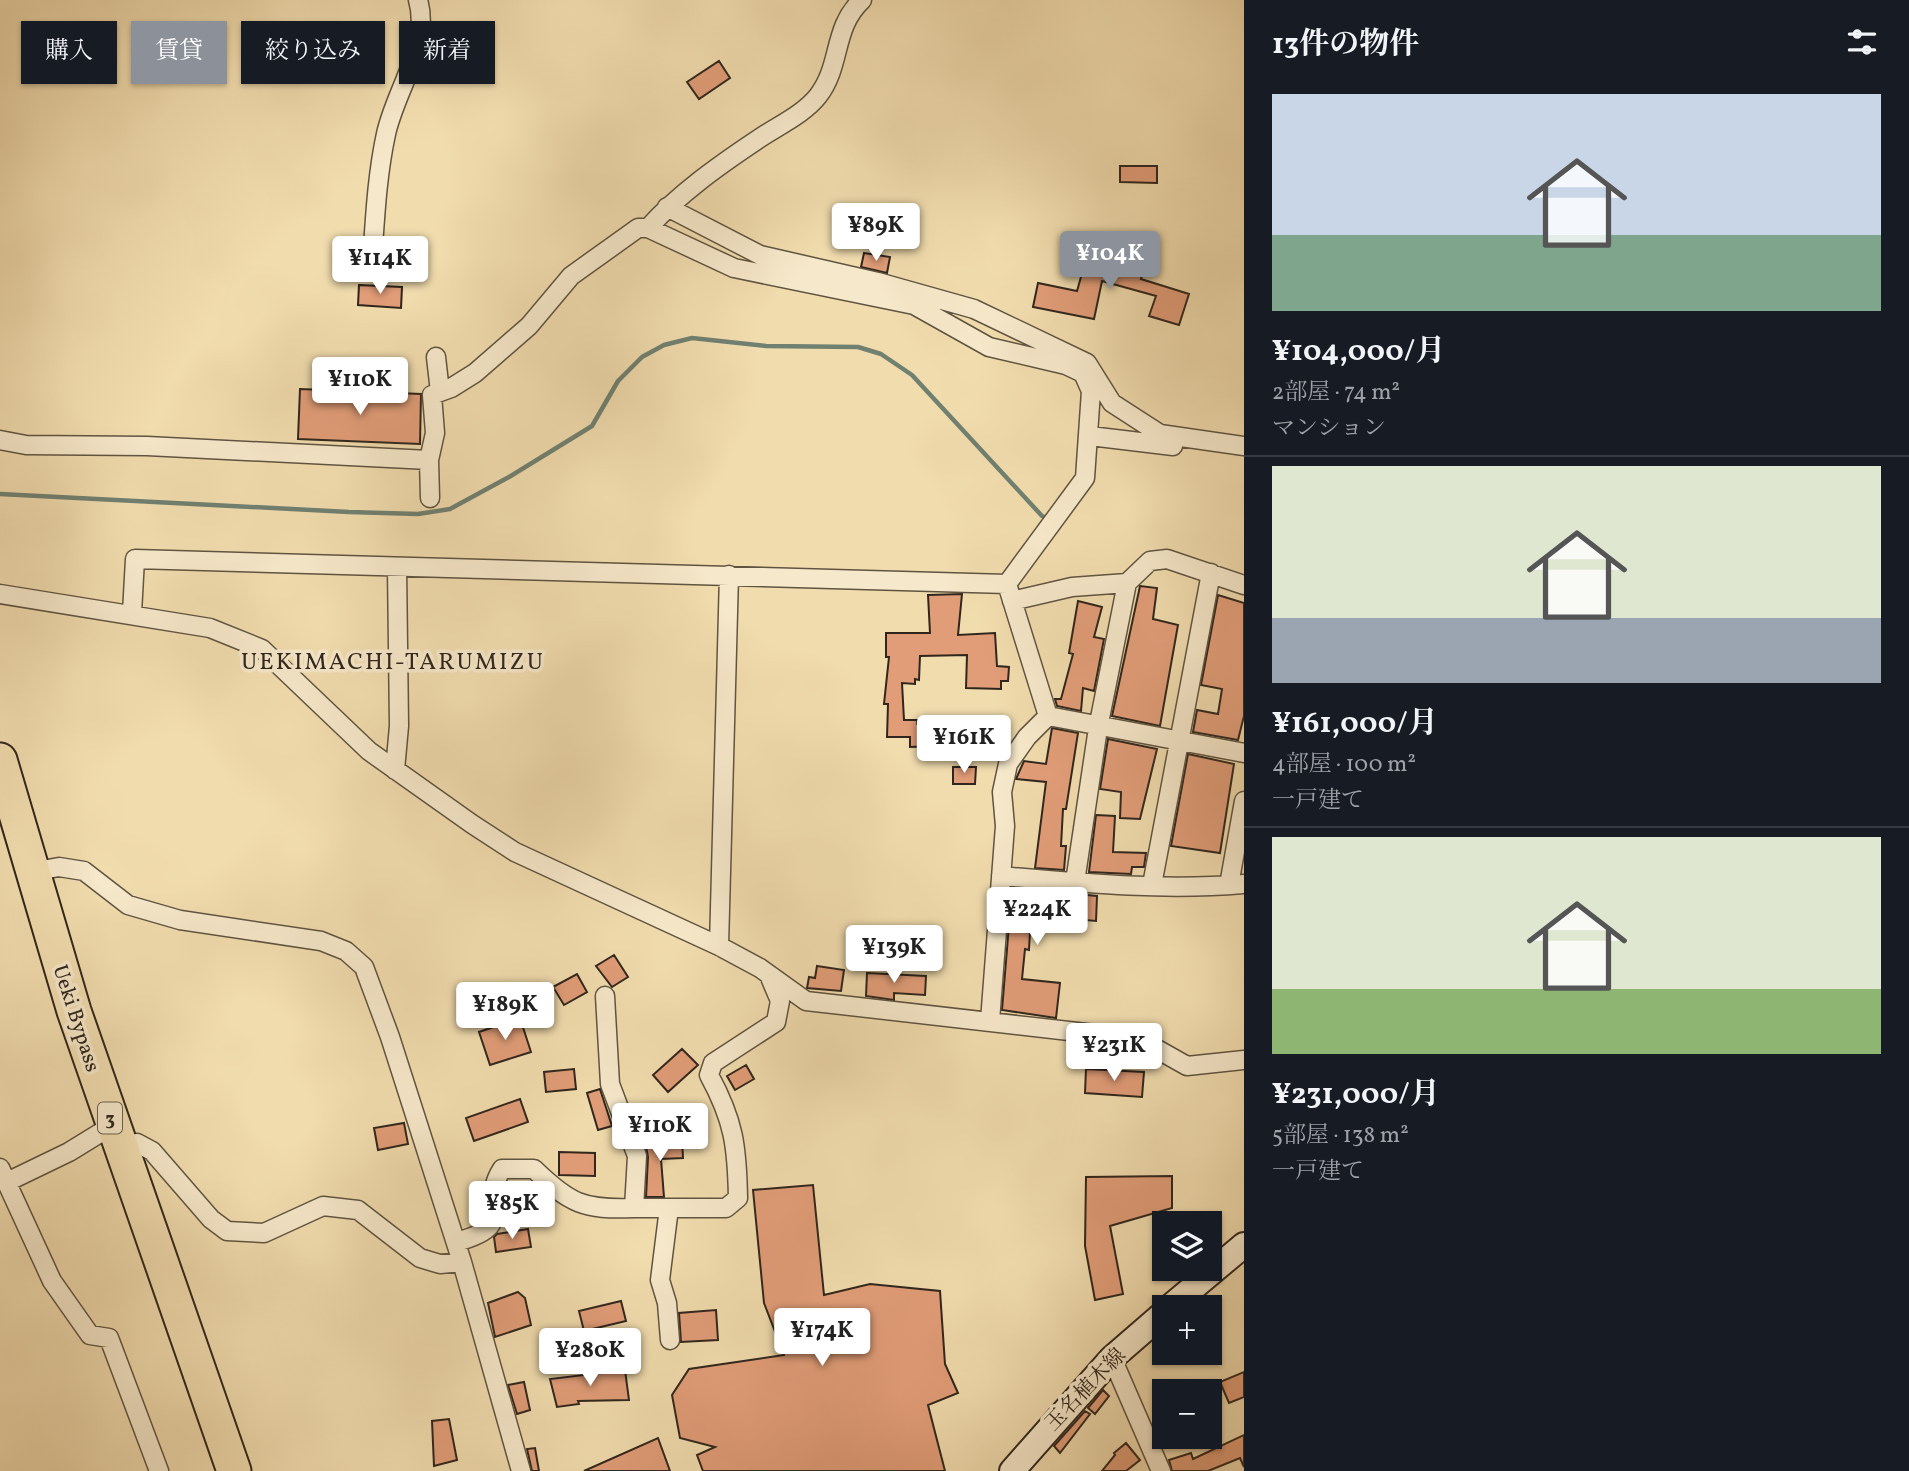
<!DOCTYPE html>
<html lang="ja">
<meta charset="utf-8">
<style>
body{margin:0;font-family:Vollkorn,"Noto Serif JP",serif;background:#242831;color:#f1f3f6;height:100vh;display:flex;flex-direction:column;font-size:26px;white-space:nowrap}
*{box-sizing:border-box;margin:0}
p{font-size:23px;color:#9ea1a6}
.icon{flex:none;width:38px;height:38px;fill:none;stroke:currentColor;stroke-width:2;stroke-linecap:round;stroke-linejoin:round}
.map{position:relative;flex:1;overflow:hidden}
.details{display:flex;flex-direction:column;background:#171b24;width:665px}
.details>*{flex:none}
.hud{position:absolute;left:21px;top:21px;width:665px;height:63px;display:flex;gap:14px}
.controls{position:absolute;left:1152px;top:1211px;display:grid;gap:14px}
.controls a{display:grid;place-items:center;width:70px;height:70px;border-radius:0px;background:#171b24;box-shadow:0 2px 5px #0004;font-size:35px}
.price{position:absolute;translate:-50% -60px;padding:0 16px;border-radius:7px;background:#fff;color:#222;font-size:23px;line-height:46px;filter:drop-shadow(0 2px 4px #0008)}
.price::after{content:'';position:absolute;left:50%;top:42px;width:21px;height:16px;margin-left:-10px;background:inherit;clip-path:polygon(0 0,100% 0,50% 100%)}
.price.active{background:#8c9099;color:#fff}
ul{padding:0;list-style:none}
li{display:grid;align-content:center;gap:14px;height:371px;padding:0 28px}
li+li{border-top:2px solid #363941}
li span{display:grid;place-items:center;height:217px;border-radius:0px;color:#555}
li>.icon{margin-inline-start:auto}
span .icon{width:126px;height:126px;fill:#fffc;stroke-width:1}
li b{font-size:30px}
h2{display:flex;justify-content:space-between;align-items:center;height:84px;padding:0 28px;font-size:30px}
.tag{padding:0 24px;border-radius:0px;background:#171b24;box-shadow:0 2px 5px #0004;font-size:24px;line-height:63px}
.tag.active{background:#8c9099;color:#fff}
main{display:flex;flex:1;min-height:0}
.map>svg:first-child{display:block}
</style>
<main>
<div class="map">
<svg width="1244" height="1471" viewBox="0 0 1244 1471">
<rect width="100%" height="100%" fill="#f1dcae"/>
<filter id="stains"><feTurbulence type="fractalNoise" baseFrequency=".00286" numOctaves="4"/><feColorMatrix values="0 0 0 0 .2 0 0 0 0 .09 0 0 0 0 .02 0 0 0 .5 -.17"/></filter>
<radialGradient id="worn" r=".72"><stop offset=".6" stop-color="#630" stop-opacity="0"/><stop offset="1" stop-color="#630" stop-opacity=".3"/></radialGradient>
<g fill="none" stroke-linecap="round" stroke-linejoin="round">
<!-- stream -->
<path stroke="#708071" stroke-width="4.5" d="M0 494 349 512 418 514 450 509 509 477 592 426 618 381 642 357 664 345 692 338 766 346 858 347 881 354 912 375 1042 516 1050 519"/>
</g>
<!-- building -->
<path fill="#e19d78" stroke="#30261d" stroke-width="2" d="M719 61 730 78 699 99 687 82Z
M1120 166H1157V183L1120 182Z
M1088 252 1144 269 1141 279 1189 294 1179 325 1149 316 1156 296 1102 281 1094 319 1033 307 1038 283 1077 291Z
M864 253 890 257 887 273 861 267Z
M359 285 402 287 401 308 358 305Z
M300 389 421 394 420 444 298 439Z
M1140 586 1157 588 1153 619 1178 625 1160 726 1112 716Z
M962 594 958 635 995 633 997 666 1009 667 1008 681H1001V689L966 688 967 655 920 656 919 680 915 679V684L902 683 904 720H917V724H925V730L990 725 991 744 910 747V737H887L888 704H884L889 657H886V633H930L928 595Z
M1218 595 1244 603V716L1238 740 1193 732 1197 710 1218 714 1222 689 1201 685Z
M1078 601 1102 607 1094 637 1104 639 1094 691 1083 688 1081 711 1057 706 1055 699H1061L1073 654 1069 653Z
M1052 728 1078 733 1066 809H1063L1061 846H1066L1064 870 1035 868 1046 782 1016 779 1024 761 1046 764Z
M1108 739 1157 749 1140 819 1120 818 1121 792 1100 789Z
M1188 754 1234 764 1220 853 1171 846Z
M953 767H976L975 784H953Z
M1096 815 1115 816 1113 852 1146 853 1144 867H1132L1131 874 1089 872Z
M1012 888 1097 896 1096 921 1031 915 1029 950 1025 949 1022 979 1060 983 1056 1018 1002 1010Z
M614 955 628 977 612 987 596 966Z
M817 966 844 970 841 991 807 988 809 977 815 978Z
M867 973 926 976 925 995 894 993V1000L866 996Z
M577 974 587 992 564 1005 553 987Z
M520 1018 531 1052 490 1065 479 1032Z
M682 1049 698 1065 668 1092 653 1075Z
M746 1065 754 1079 735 1090 727 1076Z
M574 1069 576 1089 546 1092 544 1072Z
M1086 1069 1144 1072 1142 1097 1085 1093Z
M600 1089 612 1126 598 1130 587 1093Z
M520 1099 528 1122 474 1141 466 1118Z
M404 1123 408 1144 378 1150 374 1128Z
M682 1139 683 1158 661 1159 664 1197H646L648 1157 645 1141Z
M559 1152 595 1153V1176L559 1175Z
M1172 1176V1208L1110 1226 1123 1294 1095 1300 1085 1246 1086 1177Z
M813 1185 824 1295 870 1284 940 1291 945 1364 958 1393 928 1405 945 1471H703L697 1455 715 1447 680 1438 672 1395 689 1369 784 1355 764 1303 753 1190Z
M528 1229 531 1247 496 1252 494 1237 497 1234Z
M518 1292 525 1298 531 1325 495 1337 488 1303Z
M621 1301 626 1321 584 1331 579 1311Z
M716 1310 718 1340 681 1342 679 1313Z
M569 1339 573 1348 561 1353 557 1341Z
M625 1370 629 1400 578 1401 579 1404 557 1407 550 1379Z
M1244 1372V1397L1229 1403 1220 1382Z
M524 1382 530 1410 517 1414 508 1385Z
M1103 1390 1109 1396 1095 1414 1088 1408Z
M1085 1411 1090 1414 1060 1453 1054 1446Z
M449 1419 457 1460 434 1466 432 1421Z
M1244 1435V1467L1240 1458 1208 1471H1172L1169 1460 1191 1453 1193 1459Z
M658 1438 670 1471H584Z
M1126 1443 1140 1460 1126 1471H1102L1115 1455 1114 1453Z
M535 1448 539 1471H532L527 1449Z"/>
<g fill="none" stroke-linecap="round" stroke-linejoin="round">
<!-- street casing -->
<g stroke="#605441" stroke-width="21">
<path id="street" d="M667 207 760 255 878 282 974 309 1087 363 1112 403 1160 434 1244 446
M648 228C680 193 718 166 757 140 777 126 803 115 818 96 842 65 832 28 862 0
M372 262C375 219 377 175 386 134 395 91 431 44 418 0
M436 357 440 392
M1090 436 1173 446
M0 440 26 445 147 446 429 460 435 433 432 395 451 388 475 373 529 326 571 276 638 228H648L734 268 914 305 989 347 1066 365 1083 373 1091 391 1085 478 1007 584
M429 460 430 498
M0 594 210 628 262 649 369 751 472 824 515 852 719 946 760 968 806 1001 1139 1039 1187 1066 1244 1060
M1012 601 1072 587 1127 583 1150 561 1167 559 1244 585
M132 613 135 559 1007 584
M1048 716 1244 753
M395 770 399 726 397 567
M31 872 59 867 84 871 128 905 180 920 321 941 346 951 364 967 390 1037 462 1262 521 1471
M1001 876C1081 883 1163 891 1244 884
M1075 882 1098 728 1127 583
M1152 885 1211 573
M1229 885 1244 801
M719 946 729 575
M990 1021 1005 826 1002 792 1008 764 1027 737 1048 716 1007 584
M121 1147 137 1143 152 1151 211 1219 227 1231 264 1233 323 1206 358 1210 420 1258 440 1264 462 1262
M0 1168 52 1281 90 1335 109 1338 159 1471
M7 1182 69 1152 113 1125
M634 1208H726L738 1198C737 1146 734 1121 709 1075L713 1063 776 1022 780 1001 769 975
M669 1208 660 1280 667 1303 670 1340
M456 1242C520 1225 477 1208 502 1169H534C570 1204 584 1210 634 1208L637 1156 610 1084 605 996
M1112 1358 1161 1471"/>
</g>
<!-- secondary casing -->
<g stroke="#30261d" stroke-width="28">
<path id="secondary" d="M1170 1307 1244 1245
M1012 1471 1112 1358 1164 1313"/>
</g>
<!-- highway casing -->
<g stroke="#30261d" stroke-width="37">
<path id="highway" d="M0 760 74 1011 234 1471"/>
</g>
<!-- street -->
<use href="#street" stroke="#f6e8ca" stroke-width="18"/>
<!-- secondary -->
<use href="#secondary" stroke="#f6e8ca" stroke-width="24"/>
<!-- highway -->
<use href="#highway" stroke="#f1dcae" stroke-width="33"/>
</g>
<g text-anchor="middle" stroke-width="7" stroke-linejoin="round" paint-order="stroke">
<!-- shield labels -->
<rect fill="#f6e8ca" stroke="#6b6051" stroke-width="2" x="98" y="1102.5" width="24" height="31" rx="5"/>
<g font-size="19" font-weight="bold" fill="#30261d">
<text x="110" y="1125">3</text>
</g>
<!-- street labels -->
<g font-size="21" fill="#30261d" stroke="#f6e8ca">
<text transform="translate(77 1018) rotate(72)" y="7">Ueki Bypass</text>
<text transform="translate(1085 1389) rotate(-46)" y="7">玉名植木線</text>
</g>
<!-- quarter labels -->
<g font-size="24" letter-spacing="2" fill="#30261d" stroke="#f6e8ca">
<text x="393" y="669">UEKIMACHI-TARUMIZU</text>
</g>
</g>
<rect width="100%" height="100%" filter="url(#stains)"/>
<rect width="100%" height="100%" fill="url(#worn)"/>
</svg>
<div class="controls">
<a><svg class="icon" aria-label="layers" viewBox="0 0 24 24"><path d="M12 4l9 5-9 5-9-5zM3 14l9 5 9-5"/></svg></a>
<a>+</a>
<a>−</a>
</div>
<b class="price" style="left:876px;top:263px">¥89K</b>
<b class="price active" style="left:1110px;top:291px">¥104K</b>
<b class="price" style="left:380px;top:296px">¥114K</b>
<b class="price" style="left:360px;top:417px">¥110K</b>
<b class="price" style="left:964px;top:775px">¥161K</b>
<b class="price" style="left:1037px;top:947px">¥224K</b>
<b class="price" style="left:894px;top:985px">¥139K</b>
<b class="price" style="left:505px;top:1042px">¥189K</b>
<b class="price" style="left:1114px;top:1083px">¥231K</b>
<b class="price" style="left:660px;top:1163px">¥110K</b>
<b class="price" style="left:512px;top:1241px">¥85K</b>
<b class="price" style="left:822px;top:1368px">¥174K</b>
<b class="price" style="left:590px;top:1388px">¥280K</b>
<div class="hud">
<a class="tag">購入</a>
<a class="tag active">賃貸</a>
<a class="tag">絞り込み</a>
<a class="tag">新着</a>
</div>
</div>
<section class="details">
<h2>13件の物件<svg class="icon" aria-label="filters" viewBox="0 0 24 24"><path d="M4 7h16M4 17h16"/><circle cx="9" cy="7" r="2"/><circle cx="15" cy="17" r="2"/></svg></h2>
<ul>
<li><span style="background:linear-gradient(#c9d6e8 65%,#7fa58c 0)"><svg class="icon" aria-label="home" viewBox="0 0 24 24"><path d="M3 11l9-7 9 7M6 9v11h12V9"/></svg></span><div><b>¥104,000/月</b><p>2部屋 · 74 m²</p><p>マンション</p></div></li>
<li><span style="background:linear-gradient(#dfe7d0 70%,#9aa5b1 0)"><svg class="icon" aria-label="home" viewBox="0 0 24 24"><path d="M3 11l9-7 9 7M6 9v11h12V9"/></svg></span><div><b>¥161,000/月</b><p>4部屋 · 100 m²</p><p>一戸建て</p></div></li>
<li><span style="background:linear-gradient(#dfe7d0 70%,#8fb573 0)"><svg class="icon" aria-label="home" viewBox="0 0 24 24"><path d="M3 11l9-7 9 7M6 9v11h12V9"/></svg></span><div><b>¥231,000/月</b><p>5部屋 · 138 m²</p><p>一戸建て</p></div></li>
</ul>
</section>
</main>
